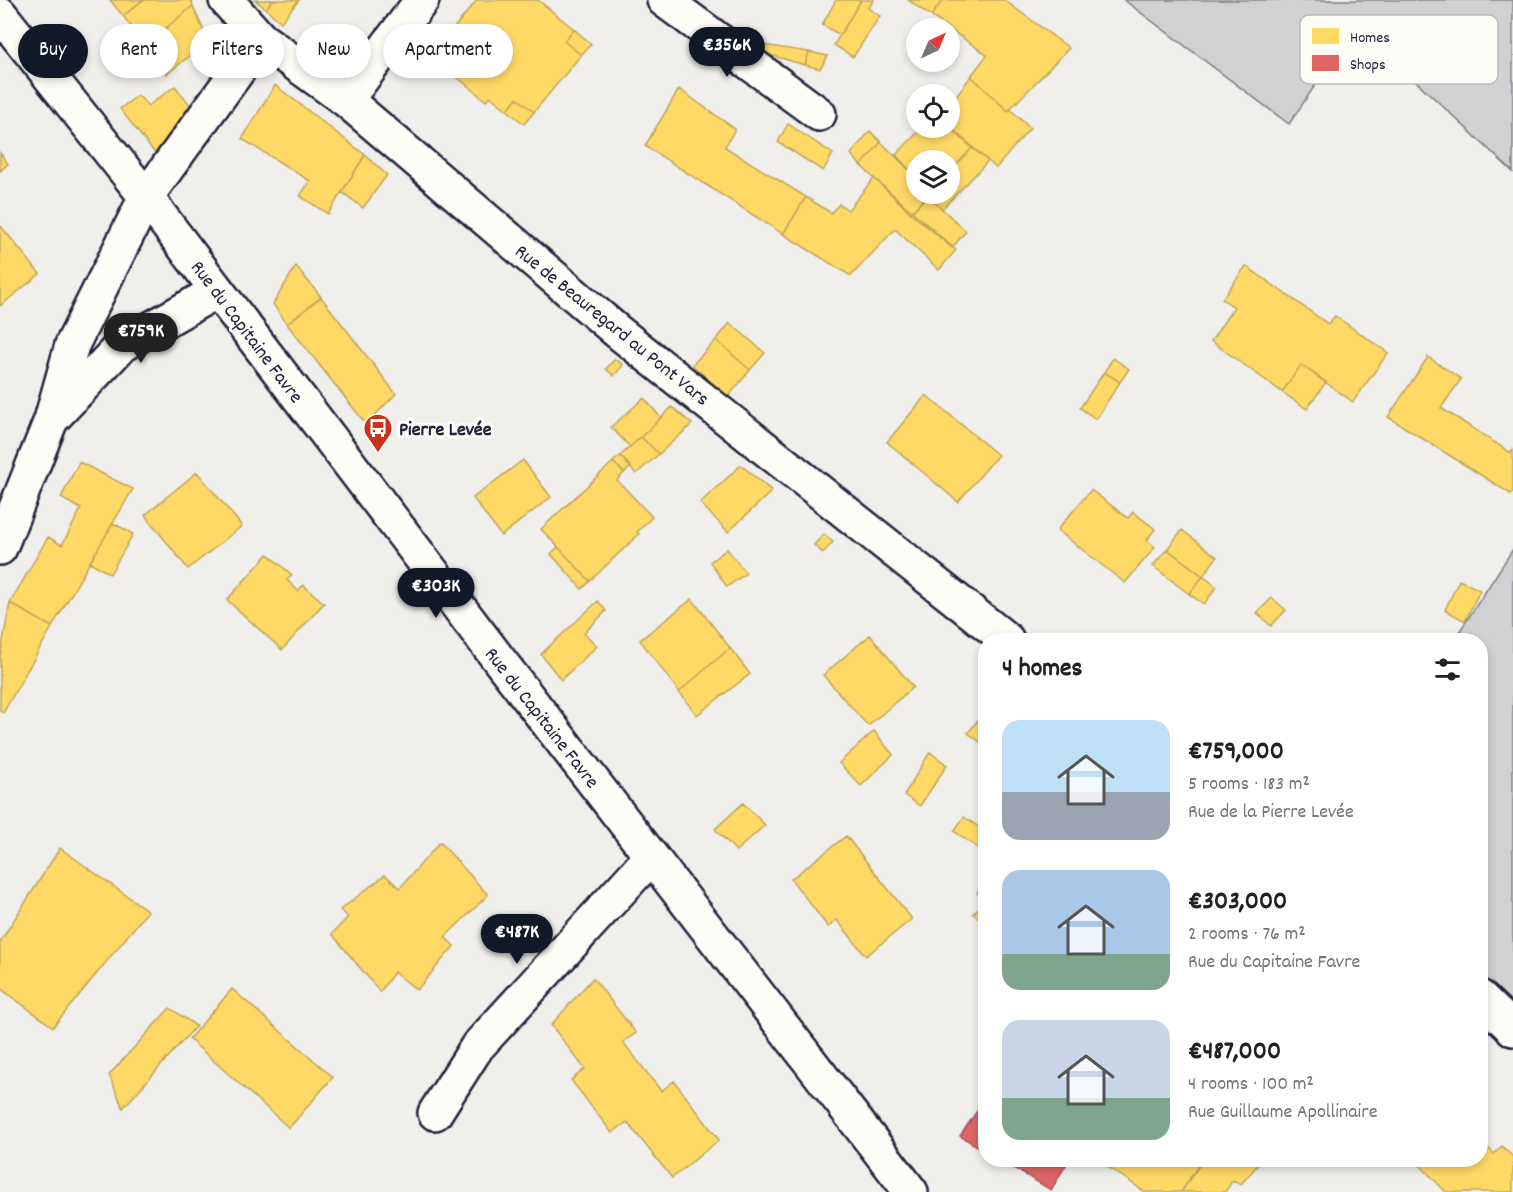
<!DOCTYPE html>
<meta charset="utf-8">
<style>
body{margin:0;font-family:Dekko,sans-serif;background:#f6f6f6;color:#202124;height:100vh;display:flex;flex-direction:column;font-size:22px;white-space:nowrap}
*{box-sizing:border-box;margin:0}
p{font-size:20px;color:#757577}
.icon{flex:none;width:33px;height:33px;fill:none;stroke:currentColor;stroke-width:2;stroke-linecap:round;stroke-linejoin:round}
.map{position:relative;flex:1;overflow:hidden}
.side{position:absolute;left:978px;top:633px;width:510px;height:534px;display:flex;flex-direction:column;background:#fff;border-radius:24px;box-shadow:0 3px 9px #0003}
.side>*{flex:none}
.top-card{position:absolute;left:18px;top:24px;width:570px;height:54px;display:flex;gap:12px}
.needle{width:39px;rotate:44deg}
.fabs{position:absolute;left:906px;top:18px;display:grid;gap:12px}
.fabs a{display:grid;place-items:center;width:54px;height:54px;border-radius:50%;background:#fff;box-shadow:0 3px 9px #0003;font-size:30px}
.price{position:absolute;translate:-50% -51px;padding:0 14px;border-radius:21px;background:#111827;color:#fff;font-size:20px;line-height:39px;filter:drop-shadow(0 2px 3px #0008)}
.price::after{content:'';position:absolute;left:50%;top:36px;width:18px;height:14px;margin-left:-9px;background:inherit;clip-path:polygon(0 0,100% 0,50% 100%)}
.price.current{background:#222;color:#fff}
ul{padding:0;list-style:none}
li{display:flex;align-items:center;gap:18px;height:150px;padding:0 24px}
li span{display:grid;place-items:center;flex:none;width:168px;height:120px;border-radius:18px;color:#555}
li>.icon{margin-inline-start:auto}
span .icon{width:72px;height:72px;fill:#fffc;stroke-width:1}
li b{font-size:26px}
h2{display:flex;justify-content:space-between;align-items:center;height:72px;padding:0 24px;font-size:26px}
.pill{padding:0 21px;border-radius:27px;background:#fff;box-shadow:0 3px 9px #0003;font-size:21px;line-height:54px}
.pill.current{background:#111827;color:#fff}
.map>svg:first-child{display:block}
</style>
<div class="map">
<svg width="1513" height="1192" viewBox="0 0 1513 1192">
<rect width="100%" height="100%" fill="#f0efec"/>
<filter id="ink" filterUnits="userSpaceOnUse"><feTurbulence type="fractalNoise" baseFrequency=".0167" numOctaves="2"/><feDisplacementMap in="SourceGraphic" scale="12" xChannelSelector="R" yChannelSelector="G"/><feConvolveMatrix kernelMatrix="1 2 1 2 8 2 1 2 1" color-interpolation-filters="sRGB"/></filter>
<g filter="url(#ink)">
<!-- green -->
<path fill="#d2d1d1" stroke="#7a7a86" stroke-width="1.5" d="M1124 0H1513V172L1356 25 1289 124Z
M1513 549V1022L1481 990 1480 640H1454Z"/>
<!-- homes -->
<path fill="#ffd966" stroke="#bda259" stroke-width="1.5" d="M110 0H143L123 16Z
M143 0H191L193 6 145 45 123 16Z
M255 0H272L266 9Z
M272 0H299L281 22 266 9Z
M477 0H538L574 29 564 41 581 55 534 112 517 98 507 110 490 96 486 101 457 77 462 72 450 62 459 51 445 39Z
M836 0H861L840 35 822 25Z
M861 0H874L868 8 880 16 853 57 834 45Z
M908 0H943L931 16Z
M943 0H1004L1069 48 1008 111 971 76 987 55 931 16Z
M193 6 208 41 167 74 145 45Z
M574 29 591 44 581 55 564 41Z
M445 39 459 51 450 62 436 51Z
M763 45 809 52 805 65 760 52Z
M809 52 828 56 820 69 805 65Z
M971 76 1008 111 1010 109 1030 128 996 168 950 127V99L954 94 956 96Z
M275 85 365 155 328 214 300 196 310 181 242 139Z
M175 86 191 106 157 156 120 109 138 95 148 106Z
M679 89 735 129 725 147 806 197 783 234 645 146Z
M517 98 534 112 524 124 507 110Z
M788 124 833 154 823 171 778 142Z
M950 127 972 148 950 172V160H916V177L896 155 922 128Z
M870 131 881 142 861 166 851 154Z
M881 142 916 177V194H929L911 213 861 166Z
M972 148 988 161 942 209 927 195 929 194H950V172Z
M0 153 8 164 0 171Z
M365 155 387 175 363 208 342 192Z
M874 178 956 250 939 270 895 229 851 276 783 234 806 197 831 213 839 204 848 210Z
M927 195 966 231 952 248 911 213Z
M0 225 40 274 0 306Z
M296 266 321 297 287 324 273 304Z
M1246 266 1328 324 1335 316 1388 353 1353 402 1301 365 1282 392 1211 341 1234 307 1222 299Z
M321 297 396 394 366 424 287 324Z
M730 323 765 353 750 370 716 340Z
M716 340 750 370 728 397 692 365Z
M1428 357 1461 379 1441 408 1511 453 1513 449V492L1511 494 1388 417Z
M1113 358 1129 369 1120 382 1104 372Z
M615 359 623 365 614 376 606 369Z
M1301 365 1326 382 1307 409 1282 392Z
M1104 372 1120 382 1096 419 1080 408Z
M926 395 998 455 958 502 887 442Z
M644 398 661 418 630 447 611 427Z
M672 407 692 424 659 454 641 437Z
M641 437 659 454 636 474 620 456Z
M620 456 631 467 624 473 613 462Z
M523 460 551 497 501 536 473 498Z
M79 462 133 489 52 627 10 603 48 537 62 545 81 509 61 498Z
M613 462 624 473 617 480 652 517 637 532 639 534 590 581 541 529Z
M741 465 772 491 728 532 700 503Z
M197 472 242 526 188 569 145 515Z
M1091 490 1128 518 1133 512 1155 529 1147 540 1155 547 1125 583 1057 530Z
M113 523 133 534 110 574 90 562Z
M1182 530 1217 557 1203 576 1167 549Z
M824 534 833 542 823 553 814 545Z
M558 547 590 581 582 589 551 554Z
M727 549 746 573 727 587 710 562Z
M1167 549 1203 576 1189 594 1153 566Z
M268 554 292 575 287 580 298 591 303 585 324 603 282 650 227 600Z
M1203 576 1217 587 1204 604 1189 594Z
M1459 580 1480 590 1465 621 1445 610Z
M1272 598 1286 610 1271 626 1257 613Z
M692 599 730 648 679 692 640 640Z
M598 601 606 611 584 633 597 646 561 680 541 654Z
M10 603 52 627 3 713 0 711V657Z
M870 635 913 687 868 726 823 675Z
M730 648 750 674 697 715 679 692Z
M986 709V746L968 733Z
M874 731 893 755 861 786 839 763Z
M930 752 947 765 920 806 904 795Z
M743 803 765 825 736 851 715 829Z
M964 817 986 832V854L954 831Z
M846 836 912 919 866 956 837 920 828 927 791 879Z
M440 842 488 895 445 937 454 946 417 990 394 972 380 992 332 934 348 917 340 910 385 875 400 888Z
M60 848 148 911 53 1027 0 988V942Z
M984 880 986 881V924L973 914 985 901 977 893Z
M593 978 636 1033 623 1042 661 1091 674 1081 719 1140 672 1178 627 1122 612 1133 571 1080 585 1069 551 1025Z
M232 989 333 1077 289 1128 189 1039Z
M170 1008 196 1026 123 1108 109 1075Z
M1480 1140 1494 1154 1502 1146 1513 1157V1192H1446L1415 1160H1480Z
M1111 1160H1202L1181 1192H1145L1107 1166Z
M1203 1160H1262L1241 1184 1233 1180 1225 1192H1181Z"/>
<!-- shops -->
<path fill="#e06666" stroke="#a75259" stroke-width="1.5" d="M986 1098V1151L960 1136Z
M1000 1160H1069L1051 1190Z"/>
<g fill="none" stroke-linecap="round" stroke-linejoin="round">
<!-- minor casing -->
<g stroke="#22223b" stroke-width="38">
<path id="minor" d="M226 0 261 39 346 100 618 332 1007 640
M664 0 819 114
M346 100 422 0
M51 420 72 345 146 197 261 39
M0 548 51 420 122 345 217 291
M1480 997 1513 1029
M435 1113 477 1047 651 857"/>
</g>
<!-- tertiary casing -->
<g stroke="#22223b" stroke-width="38">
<path id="tertiary" d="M0 14 146 197 503 665 911 1192"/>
</g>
<!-- minor -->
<use href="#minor" stroke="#fdfcf7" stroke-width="33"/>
<!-- tertiary -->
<use href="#tertiary" stroke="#fdfcf7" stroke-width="33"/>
</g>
</g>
<!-- icons -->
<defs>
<g id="bus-pin" transform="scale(1.5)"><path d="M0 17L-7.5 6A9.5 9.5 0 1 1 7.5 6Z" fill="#c8321e" stroke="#fdfcf7"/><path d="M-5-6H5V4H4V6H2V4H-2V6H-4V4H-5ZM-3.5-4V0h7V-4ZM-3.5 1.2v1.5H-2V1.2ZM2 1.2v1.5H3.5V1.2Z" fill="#fff"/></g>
</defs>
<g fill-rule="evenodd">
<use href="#bus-pin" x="378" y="428"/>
</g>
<g text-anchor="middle" stroke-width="6" stroke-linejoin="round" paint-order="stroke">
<!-- street labels -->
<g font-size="20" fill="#22223b" stroke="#fdfcf7">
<text transform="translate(613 324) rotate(39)" y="7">Rue de Beauregard au Pont Vars</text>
<text transform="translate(248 331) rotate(53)" y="7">Rue du Capitaine Favre</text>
<text transform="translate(543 717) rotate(52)" y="7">Rue du Capitaine Favre</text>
</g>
<!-- poi labels -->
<g font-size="20" font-weight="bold" fill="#22223b" stroke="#fdfcf7" text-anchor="start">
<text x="399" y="435">Pierre Levée</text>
</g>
</g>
<!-- legend -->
<rect x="1300" y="15" width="198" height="69" rx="9" fill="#fdfcf7" stroke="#bbbbbf" stroke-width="1.5"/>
<rect x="1312" y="28" width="27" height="16" fill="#ffd966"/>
<rect x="1312" y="55" width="27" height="16" fill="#e06666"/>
<g font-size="16" fill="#22223b">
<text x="1350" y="42">Homes</text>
<text x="1350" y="69">Shops</text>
</g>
</svg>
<div class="fabs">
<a><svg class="needle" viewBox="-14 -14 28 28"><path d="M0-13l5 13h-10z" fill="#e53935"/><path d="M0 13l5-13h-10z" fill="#757577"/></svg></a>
<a><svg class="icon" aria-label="locate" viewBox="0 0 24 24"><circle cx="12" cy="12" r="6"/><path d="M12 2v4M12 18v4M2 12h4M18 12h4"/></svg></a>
<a><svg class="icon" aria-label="layers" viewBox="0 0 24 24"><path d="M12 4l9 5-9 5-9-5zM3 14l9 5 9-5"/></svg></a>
</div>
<b class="price" style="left:727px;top:78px">€356K</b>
<b class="price current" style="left:141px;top:364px">€759K</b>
<b class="price" style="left:436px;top:619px">€303K</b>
<b class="price" style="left:517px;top:965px">€487K</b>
<div class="top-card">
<a class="pill current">Buy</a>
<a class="pill">Rent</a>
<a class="pill">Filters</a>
<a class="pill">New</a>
<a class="pill">Apartment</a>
</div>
<section class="side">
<h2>4 homes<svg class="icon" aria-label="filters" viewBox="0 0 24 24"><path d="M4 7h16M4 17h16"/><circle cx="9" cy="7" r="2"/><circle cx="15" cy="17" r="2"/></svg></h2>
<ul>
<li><span style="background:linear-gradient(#bfe0f5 60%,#9aa5b1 0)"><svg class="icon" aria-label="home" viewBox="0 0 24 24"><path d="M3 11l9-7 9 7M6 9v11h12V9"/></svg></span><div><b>€759,000</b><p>5 rooms · 183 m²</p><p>Rue de la Pierre Levée</p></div></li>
<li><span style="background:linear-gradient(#a9c7e8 70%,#7fa58c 0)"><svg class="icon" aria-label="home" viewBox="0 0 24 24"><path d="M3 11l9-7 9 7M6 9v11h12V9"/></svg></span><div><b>€303,000</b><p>2 rooms · 76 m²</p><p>Rue du Capitaine Favre</p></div></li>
<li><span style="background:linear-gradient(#c9d6e8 65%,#7fa58c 0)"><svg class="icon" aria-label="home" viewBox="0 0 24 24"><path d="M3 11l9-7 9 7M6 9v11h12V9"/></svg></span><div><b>€487,000</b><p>4 rooms · 100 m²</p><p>Rue Guillaume Apollinaire</p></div></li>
</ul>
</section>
</div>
